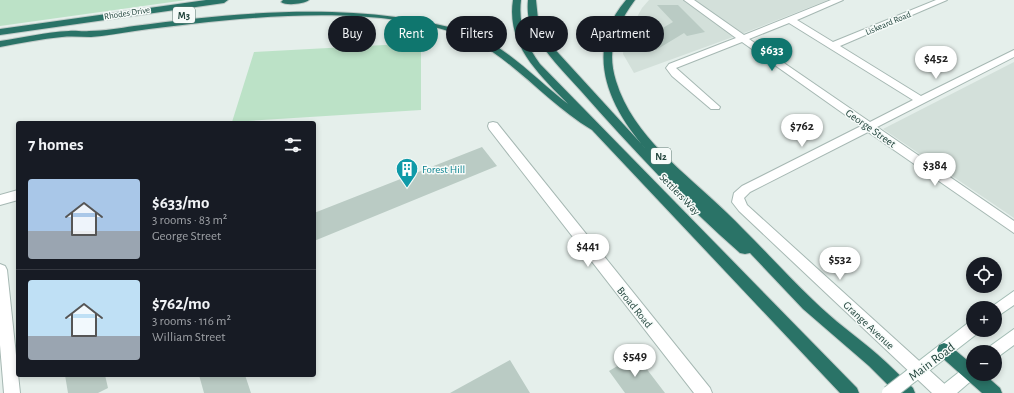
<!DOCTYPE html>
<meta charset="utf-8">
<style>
body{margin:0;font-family:"Alegreya Sans",sans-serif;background:#20242c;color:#f1f3f6;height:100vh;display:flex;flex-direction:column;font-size:15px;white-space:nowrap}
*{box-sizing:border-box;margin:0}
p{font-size:13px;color:#9ea1a6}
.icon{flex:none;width:22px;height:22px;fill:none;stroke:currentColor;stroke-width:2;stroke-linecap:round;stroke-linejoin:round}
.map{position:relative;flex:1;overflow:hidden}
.side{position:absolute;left:16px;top:121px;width:300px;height:256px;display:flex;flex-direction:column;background:#171b24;border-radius:4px;box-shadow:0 2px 6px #0003}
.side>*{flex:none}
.hud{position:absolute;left:328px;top:16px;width:380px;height:36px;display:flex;gap:8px}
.fabs{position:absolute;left:966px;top:257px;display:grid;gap:8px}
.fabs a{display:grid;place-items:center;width:36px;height:36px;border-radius:50%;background:#171b24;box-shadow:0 2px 6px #0003;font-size:20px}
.price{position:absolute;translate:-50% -34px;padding:0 9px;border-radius:14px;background:#fff;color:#222;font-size:13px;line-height:26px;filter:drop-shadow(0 1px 2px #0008)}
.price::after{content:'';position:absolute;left:50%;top:24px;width:12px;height:9px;margin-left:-6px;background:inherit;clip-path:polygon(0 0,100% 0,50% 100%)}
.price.active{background:#0f766e;color:#fff}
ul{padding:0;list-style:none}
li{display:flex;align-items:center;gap:12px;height:100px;padding:0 12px}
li+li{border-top:1px solid #363941}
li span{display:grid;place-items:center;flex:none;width:112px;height:80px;border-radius:4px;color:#555}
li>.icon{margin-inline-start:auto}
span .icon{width:48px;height:48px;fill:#fffc;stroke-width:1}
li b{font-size:17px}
h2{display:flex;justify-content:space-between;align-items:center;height:48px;padding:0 12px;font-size:17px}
.chip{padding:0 14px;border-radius:18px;background:#171b24;box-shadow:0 2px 6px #0003;font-size:14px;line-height:36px}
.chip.active{background:#0f766e;color:#fff}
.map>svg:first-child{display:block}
</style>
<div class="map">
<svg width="1014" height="393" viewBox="0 0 1014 393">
<rect width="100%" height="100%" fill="#e5efeb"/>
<!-- built -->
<path fill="#d3e0da" d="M649 0H828L744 33 634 73 623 54 625 39 642 8Z
M1014 62V218L883 129Z"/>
<!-- green -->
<path fill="#bce2c7" d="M0 0H186L0 26Z
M421 43V110L232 122 254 52Z"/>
<!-- building -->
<path fill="#bacbc4" d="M657 5H678L705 32 687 36 684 33 656 50 635 44 673 22Z
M482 147 497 166 314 241V213Z
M636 355 665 393H625L609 371Z
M510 360 530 393H450Z
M65 375H105L108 388 98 393H68Z
M199 375H245L251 393H204Z"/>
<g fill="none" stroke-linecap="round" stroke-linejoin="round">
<!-- minor casing -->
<g stroke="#a6b8b3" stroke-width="2">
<path id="minor" d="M684 0H694L744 35 831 0H843L797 20 833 42 936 0H947L840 46 921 96 1014 50V57L877 127 1014 221V233L868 132 750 192 744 198 747 205 949 388 951 393H932L739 211 732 202 734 193 742 186 861 126 742 42 676 68 720 107 719 109H711L672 76 666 68 669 64 736 38ZM789 23 913 100 870 122 749 39Z
M493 122 497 123 710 388 712 393H694L489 129 488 126 489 123Z
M18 190V200L0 205V195Z
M0 264 5 266 7 270 20 393H4L0 345Z"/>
</g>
<!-- secondary casing -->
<g stroke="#a2bcb4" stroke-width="2">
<path id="secondary" d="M1014 291V305L995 318V308H990Z
M973 321V330H979L978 333 916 381 911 383 906 381 903 376 906 371 968 323Z
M1014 329V345L995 359V352H987L989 347Z
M973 363V374L978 375 957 393H937L939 388 968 365Z"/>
</g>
<!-- motorway casing -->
<g stroke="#c1cbc8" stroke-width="2">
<path id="motorway" d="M206 0H228L224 3 0 35V29Z
M283 0H309C304 4 286 6 281 2Z
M513 0H521C518 24 526 45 540 64L857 388 859 393H840L592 130C548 104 516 62 471 39 376 0 236 18 135 31 120 33 105 36 91 37 81 37 72 36 62 37 42 39 21 43 0 47V41C22 38 46 32 69 31 75 30 82 32 89 31 104 31 120 28 134 26 243 11 372 0 476 35 511 51 538 81 568 104 539 74 506 45 513 0Z
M528 0H536L538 19 550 44 647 150C608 107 583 50 626 0H635C616 26 606 49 616 81 633 137 686 173 726 212 755 240 783 271 813 300 833 320 856 336 877 354 890 365 901 377 913 388L915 393H896L869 366 803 309 750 253 745 254 740 253C683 203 631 148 581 91 564 72 546 55 534 32 528 22 527 11 528 0Z
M944 343 949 345 973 365V374H984L1000 388 1002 393H982L939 355 937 350 939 345Z"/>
</g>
<!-- minor -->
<use href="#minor" fill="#fff" fill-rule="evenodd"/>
<!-- secondary -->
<use href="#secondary" fill="#fff" fill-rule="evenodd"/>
<!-- motorway -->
<use href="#motorway" fill="#2a7367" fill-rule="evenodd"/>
<!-- secondary-bridge casing -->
<g stroke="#a2bcb4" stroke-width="16" stroke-linecap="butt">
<path id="secondary-bridge" d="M889 393 911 376"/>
</g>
<!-- secondary-bridge -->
<use href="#secondary-bridge" stroke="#fff" stroke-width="14"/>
</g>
<!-- icons -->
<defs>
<g id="building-pin" transform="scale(1.15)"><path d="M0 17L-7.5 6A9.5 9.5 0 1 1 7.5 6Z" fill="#0f9aa8" stroke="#f6fbf9"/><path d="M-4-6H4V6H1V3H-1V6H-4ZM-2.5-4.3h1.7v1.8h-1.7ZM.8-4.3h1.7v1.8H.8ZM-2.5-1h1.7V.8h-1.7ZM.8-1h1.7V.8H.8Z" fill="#fff"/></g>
</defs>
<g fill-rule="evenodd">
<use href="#building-pin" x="407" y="169"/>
</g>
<g text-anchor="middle" stroke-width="3" stroke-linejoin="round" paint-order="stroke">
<!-- far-street labels -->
<g font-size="9" fill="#21443c" stroke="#f6fbf9">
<text transform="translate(127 13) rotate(-9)" y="3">Rhodes Drive</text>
<text transform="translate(888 23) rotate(-23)" y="3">Liskeard Road</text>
</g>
<!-- shield labels -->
<g fill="#f6fbf9" stroke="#617b75" stroke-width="1">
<rect x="173" y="7" width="22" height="16" rx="3"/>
<rect x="651" y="148" width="20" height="16" rx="3"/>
</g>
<g font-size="10" font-weight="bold" fill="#21443c">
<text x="184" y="19">M3</text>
<text x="661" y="160">N2</text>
</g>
<!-- street labels -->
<g font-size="11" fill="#21443c" stroke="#f6fbf9">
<text transform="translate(871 128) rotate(35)" y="4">George Street</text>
<text transform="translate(680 194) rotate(46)" y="4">Settlers Way</text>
<text transform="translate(635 307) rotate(51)" y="4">Broad Road</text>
<text transform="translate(869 325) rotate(43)" y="4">Grange Avenue</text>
</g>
<!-- culture labels -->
<g font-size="11" fill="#0d838f" stroke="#f6fbf9" text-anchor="start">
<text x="422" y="173">Forest Hill</text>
</g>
<!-- near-street labels -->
<g font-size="13" fill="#21443c" stroke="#f6fbf9">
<text transform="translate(931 361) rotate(-37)" y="5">Main Road</text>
</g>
</g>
</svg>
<div class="fabs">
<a><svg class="icon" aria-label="locate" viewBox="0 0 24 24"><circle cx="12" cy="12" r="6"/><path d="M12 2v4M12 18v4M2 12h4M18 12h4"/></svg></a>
<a>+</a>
<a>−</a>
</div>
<b class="price active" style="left:772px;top:72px">$633</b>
<b class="price" style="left:936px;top:80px">$452</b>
<b class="price" style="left:802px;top:148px">$762</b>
<b class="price" style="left:935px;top:187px">$384</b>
<b class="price" style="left:588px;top:268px">$441</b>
<b class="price" style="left:840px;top:281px">$532</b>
<b class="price" style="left:635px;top:378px">$549</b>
<div class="hud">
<a class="chip">Buy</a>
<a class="chip active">Rent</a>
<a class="chip">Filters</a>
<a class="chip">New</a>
<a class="chip">Apartment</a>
</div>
<section class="side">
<h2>7 homes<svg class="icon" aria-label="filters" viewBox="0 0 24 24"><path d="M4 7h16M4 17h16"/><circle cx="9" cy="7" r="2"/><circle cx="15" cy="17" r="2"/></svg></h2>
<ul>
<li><span style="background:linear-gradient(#a9c7e8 65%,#9aa5b1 0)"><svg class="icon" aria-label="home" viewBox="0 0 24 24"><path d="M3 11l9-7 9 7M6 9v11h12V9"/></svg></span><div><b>$633/mo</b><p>3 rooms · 83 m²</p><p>George Street</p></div></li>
<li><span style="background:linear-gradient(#bfe0f5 70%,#9aa5b1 0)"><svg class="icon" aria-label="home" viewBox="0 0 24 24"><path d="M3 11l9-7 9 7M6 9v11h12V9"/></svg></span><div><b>$762/mo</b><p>3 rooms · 116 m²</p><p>William Street</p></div></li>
</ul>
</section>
</div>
